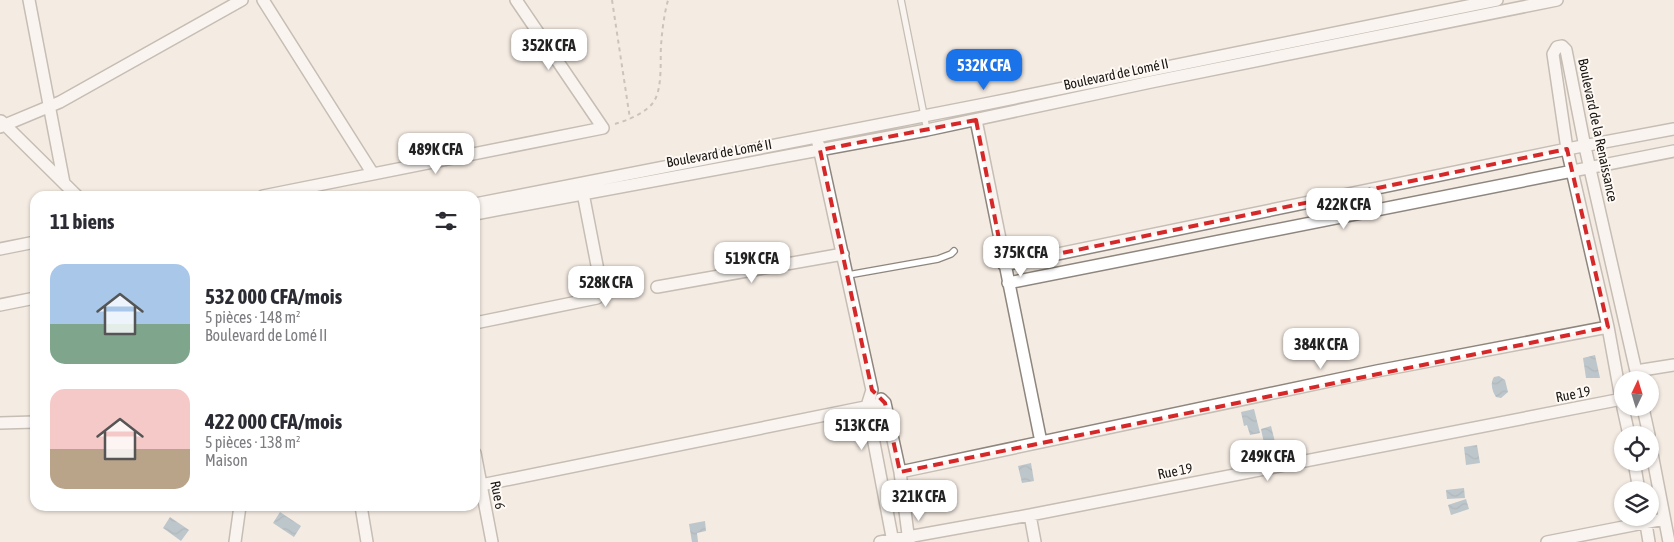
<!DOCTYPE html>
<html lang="fr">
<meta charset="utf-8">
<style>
body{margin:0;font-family:"Asap Condensed",sans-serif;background:#f2f2f3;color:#2b2b33;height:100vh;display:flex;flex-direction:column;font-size:19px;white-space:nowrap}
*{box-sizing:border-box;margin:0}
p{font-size:16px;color:#7c7c81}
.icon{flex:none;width:28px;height:28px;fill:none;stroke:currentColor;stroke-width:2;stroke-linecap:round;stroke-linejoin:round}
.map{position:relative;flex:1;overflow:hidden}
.details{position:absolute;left:30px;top:191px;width:450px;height:320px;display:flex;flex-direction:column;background:#fff;border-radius:15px;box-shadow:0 1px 4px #0004}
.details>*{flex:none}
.needle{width:32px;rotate:4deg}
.tools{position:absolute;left:1614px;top:371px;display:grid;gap:10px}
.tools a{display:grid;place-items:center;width:45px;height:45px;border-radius:50%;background:#fff;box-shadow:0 1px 4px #0004;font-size:25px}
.price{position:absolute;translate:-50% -42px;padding:0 11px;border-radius:10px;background:#fff;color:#222;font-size:16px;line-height:32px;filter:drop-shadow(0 1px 2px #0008)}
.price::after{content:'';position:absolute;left:50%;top:30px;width:15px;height:11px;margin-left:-8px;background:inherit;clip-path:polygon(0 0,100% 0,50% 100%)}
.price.selected{background:#1a73e8;color:#fff}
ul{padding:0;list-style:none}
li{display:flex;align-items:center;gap:15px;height:125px;padding:0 20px}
li span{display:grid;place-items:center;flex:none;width:140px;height:100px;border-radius:15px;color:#555}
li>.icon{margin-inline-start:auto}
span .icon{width:60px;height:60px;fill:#fffc;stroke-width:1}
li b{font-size:21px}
h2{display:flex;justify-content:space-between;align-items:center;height:60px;padding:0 20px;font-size:21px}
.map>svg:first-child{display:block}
</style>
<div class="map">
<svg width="1674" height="542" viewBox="0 0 1674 542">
<defs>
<pattern id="water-waves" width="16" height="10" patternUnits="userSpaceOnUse" patternTransform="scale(1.25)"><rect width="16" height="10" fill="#7999b0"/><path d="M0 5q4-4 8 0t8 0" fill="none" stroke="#627c8e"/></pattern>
</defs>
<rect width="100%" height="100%" fill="#f4ebe2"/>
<!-- water -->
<path fill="url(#water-waves)" d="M1595 355 1600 378H1586L1583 358Z
M1499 376 1505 380 1508 392 1501 398 1496 397C1492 391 1490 383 1494 377Z
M1254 409 1260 433 1250 435 1247 425 1244 426 1241 412Z
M1271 426 1276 446 1265 448 1261 429Z
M1477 445 1480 463 1466 465 1464 447Z
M1031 463 1034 481 1022 483 1018 466Z
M931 481 934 498 923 500 920 483Z
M1464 488 1465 498 1447 499 1446 490Z
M1466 499 1469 509 1451 515 1448 505Z
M280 512 301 526 294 537 273 523Z
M170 517 189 530 181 541 163 528Z
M705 521 706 531 697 533 698 542H692L689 524Z"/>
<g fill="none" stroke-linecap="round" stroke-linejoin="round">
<!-- lane casing -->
<g stroke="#8e867e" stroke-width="8">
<path id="lane" d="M901 0 927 130
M848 275 938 259 951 254 954 251"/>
</g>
<!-- street casing -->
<g stroke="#8e867e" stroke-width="14">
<path id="street" d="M29 0 64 183
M263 0 373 174
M976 120 1041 442
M1 121 77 196
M0 127 60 102 242 0
M818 143 872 390 867 406 893 542
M263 196 603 128 516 0
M475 204 985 104 1497 0
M475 214 927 130 1151 82 1557 0
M0 249 35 242
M1004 265 1567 149 1674 129
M1008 283 1674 151
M657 287 843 254
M0 305 35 298
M475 323 597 298 602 291 582 188
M1636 371 1674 365
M881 399 885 403 900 472 909 542
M1622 404 1608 327 1567 149 1553 54 1557 47 1562 46 1566 50 1585 147 1638 380
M1623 408 1629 435
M1643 408 1649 435
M0 423 35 422
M1650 443 1669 542
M475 453 492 542
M1634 462 1639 490
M900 472 1377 371 1608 327
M481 485 885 403
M361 506 367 542
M1030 515 1035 542
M1645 518 1649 542
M235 542 240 506
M880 542 1030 515 1622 399
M1547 542 1664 519"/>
</g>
<!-- path -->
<path stroke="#9b948e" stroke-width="2" stroke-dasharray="4 4" stroke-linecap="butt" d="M612 0 630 119
M615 124C628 120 643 114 652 104 663 91 660 62 661 46 662 31 664 15 668 0"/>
<!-- lane -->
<use href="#lane" stroke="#fff" stroke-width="5.5"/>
<!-- street -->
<use href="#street" stroke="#fff" stroke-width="11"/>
</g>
<!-- marked area -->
<path d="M0 0H1674V542H0ZM976 120 1004 265 1567 149 1608 327 900 472 885 403 872 390 820 150Z" fill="#f4ebe2" fill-opacity=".55" fill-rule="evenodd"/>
<path fill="none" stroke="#d62828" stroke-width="4" stroke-dasharray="10 6" stroke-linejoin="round" d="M976 120 1004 265 1567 149 1608 327 900 472 885 403 872 390 820 150Z"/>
<g text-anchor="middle" stroke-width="4" stroke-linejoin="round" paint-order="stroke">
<!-- street labels -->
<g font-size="14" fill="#181512" stroke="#fef9f4">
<text transform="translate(1116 74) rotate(-12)" y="5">Boulevard de Lomé II</text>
<text transform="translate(1598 130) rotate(78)" y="5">Boulevard de la Renaissance</text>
<text transform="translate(719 153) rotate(-10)" y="5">Boulevard de Lomé II</text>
<text transform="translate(1573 394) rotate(-11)" y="5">Rue 19</text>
<text transform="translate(1175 471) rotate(-11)" y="5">Rue 19</text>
<text transform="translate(498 495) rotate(79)" y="5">Rue 6</text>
</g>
</g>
</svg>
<div class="tools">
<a><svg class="needle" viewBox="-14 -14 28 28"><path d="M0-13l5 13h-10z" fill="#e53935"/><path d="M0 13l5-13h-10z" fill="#7c7c81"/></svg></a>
<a><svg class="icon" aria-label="locate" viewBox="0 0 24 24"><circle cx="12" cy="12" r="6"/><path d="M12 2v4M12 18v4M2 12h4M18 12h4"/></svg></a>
<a><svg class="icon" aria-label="layers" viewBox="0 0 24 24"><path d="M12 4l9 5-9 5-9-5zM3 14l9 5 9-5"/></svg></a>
</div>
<b class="price" style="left:549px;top:71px">352K CFA</b>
<b class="price selected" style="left:984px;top:91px">532K CFA</b>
<b class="price" style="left:436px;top:175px">489K CFA</b>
<b class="price" style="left:1344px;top:230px">422K CFA</b>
<b class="price" style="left:1021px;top:278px">375K CFA</b>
<b class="price" style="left:752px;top:284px">519K CFA</b>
<b class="price" style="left:606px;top:308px">528K CFA</b>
<b class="price" style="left:1321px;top:370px">384K CFA</b>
<b class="price" style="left:862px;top:451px">513K CFA</b>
<b class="price" style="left:1268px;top:482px">249K CFA</b>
<b class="price" style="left:919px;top:522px">321K CFA</b>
<section class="details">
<h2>11 biens<svg class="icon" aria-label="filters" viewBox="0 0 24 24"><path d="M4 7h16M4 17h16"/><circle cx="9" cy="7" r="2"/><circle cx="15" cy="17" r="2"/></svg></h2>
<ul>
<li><span style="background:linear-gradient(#a9c7e8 60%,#7fa58c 0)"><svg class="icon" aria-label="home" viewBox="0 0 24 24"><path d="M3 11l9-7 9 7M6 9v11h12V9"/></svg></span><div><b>532 000 CFA/mois</b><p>5 pièces · 148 m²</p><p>Boulevard de Lomé II</p></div></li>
<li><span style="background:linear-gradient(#f6c9c9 60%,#b9a48a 0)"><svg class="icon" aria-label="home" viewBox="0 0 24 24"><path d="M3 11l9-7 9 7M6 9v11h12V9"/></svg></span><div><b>422 000 CFA/mois</b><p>5 pièces · 138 m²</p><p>Maison</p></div></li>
</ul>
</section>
</div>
